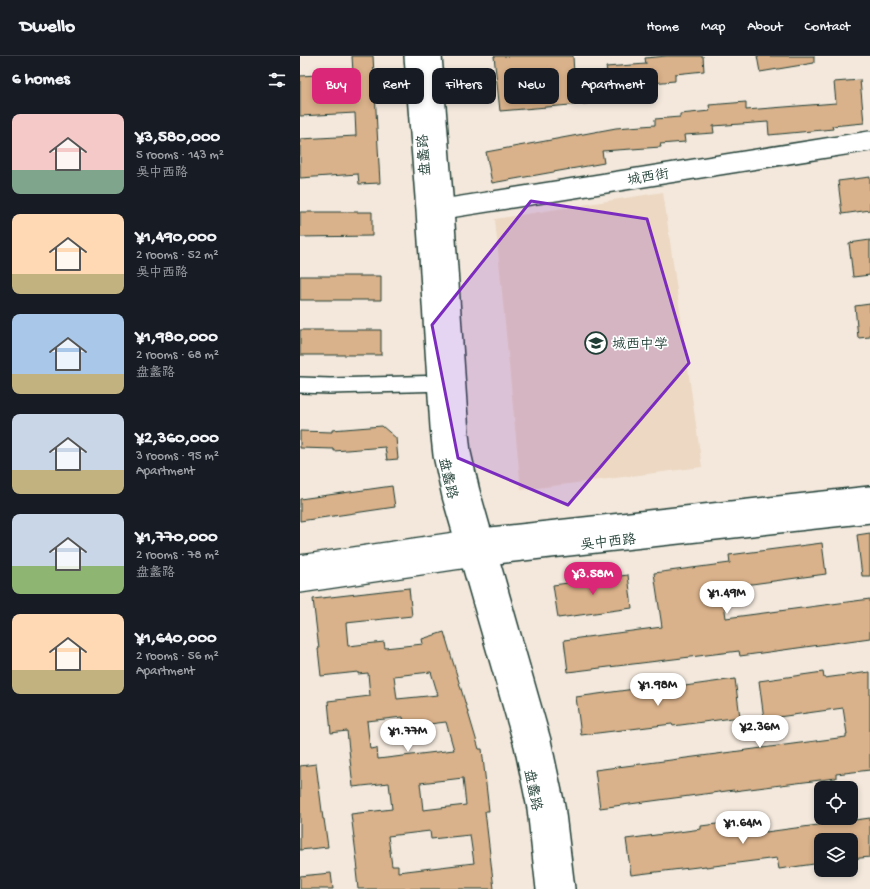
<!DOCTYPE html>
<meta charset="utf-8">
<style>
body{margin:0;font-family:"Gochi Hand","LXGW WenKai TC",sans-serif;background:#242831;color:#f1f3f6;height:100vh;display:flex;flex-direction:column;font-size:15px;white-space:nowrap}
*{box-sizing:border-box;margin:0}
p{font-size:13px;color:#9ea1a6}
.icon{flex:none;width:22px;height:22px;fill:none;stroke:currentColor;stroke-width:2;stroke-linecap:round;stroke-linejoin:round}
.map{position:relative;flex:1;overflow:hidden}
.sheet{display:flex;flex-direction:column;background:#171b24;width:300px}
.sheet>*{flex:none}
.banner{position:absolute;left:12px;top:12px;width:380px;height:36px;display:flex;gap:8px}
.fabs{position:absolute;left:514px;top:725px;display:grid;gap:8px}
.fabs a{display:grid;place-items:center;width:44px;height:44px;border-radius:8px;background:#171b24;box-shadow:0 2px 6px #0003;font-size:20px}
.price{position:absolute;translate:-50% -34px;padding:0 9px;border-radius:14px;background:#fff;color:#222;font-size:13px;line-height:26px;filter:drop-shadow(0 1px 2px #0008)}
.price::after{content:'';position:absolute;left:50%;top:24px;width:12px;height:9px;margin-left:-6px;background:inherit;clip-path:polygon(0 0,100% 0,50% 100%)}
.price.on{background:#db2777;color:#fff}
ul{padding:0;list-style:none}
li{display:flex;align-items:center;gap:12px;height:100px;padding:0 12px}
li span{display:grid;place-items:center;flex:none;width:112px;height:80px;border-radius:8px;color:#555}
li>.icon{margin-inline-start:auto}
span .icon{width:48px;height:48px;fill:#fffc;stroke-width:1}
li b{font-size:17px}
h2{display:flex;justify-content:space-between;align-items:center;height:48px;padding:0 12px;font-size:17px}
.tag{padding:0 14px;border-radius:8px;background:#171b24;box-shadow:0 2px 6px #0003;font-size:14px;line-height:36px}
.tag.on{background:#db2777;color:#fff}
header{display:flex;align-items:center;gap:24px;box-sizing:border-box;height:56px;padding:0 20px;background:#171b24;border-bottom:1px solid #363941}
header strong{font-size:19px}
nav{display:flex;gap:22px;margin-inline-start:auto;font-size:14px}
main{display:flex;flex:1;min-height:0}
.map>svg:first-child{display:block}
</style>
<header>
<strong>Dwello</strong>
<nav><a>Home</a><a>Map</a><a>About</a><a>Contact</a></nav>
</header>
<main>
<section class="sheet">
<h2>6 homes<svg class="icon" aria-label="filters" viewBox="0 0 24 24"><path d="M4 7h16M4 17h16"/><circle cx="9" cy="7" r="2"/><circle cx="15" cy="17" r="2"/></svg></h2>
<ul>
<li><span style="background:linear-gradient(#f6c9c9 70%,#7fa58c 0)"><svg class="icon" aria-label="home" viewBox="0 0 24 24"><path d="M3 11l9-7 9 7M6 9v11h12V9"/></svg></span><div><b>¥3,580,000</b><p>5 rooms · 143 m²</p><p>吴中西路</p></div></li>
<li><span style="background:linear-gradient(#ffd9b3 75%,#c2b280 0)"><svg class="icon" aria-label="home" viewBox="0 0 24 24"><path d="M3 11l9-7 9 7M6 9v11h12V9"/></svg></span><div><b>¥1,490,000</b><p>2 rooms · 52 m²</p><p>吴中西路</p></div></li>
<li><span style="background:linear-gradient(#a9c7e8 75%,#c2b280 0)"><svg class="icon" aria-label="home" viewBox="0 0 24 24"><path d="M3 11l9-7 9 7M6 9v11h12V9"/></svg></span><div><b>¥1,980,000</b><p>2 rooms · 68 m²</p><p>盘蠡路</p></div></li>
<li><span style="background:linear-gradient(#c9d6e8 70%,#c2b280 0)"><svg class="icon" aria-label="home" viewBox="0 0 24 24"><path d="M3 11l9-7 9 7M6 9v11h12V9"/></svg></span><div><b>¥2,360,000</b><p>3 rooms · 95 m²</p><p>Apartment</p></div></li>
<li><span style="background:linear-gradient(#c9d6e8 65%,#8fb573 0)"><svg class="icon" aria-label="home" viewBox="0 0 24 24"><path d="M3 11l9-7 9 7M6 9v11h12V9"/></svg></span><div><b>¥1,770,000</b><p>2 rooms · 78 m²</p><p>盘蠡路</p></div></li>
<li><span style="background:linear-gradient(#ffd9b3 70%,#c2b280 0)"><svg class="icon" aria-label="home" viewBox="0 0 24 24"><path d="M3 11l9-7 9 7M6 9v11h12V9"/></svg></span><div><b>¥1,640,000</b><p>2 rooms · 56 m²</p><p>Apartment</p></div></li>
</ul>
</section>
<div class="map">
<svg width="570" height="833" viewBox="0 0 570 833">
<rect width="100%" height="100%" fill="#f4e8dc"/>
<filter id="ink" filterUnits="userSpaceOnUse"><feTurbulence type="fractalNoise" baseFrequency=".025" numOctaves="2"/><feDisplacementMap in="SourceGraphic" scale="8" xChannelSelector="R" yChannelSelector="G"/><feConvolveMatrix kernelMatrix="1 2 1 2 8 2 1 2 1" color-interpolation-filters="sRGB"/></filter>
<g filter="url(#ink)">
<!-- built -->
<path fill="#ecd8c3" d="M363 136 402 411 221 434 195 163Z"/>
<!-- building -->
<path fill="#d9b18a" stroke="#1f3d34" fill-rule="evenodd" d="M52 0H73L80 127 59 128 58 118 0 122V83L56 80 55 57 0 60V20L53 17Z
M194 0H273L274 18 307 15 306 11 346 8 345 2 367 0H403L404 15 375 18V25L351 27V30L293 34 294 47 200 55Z
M457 0H514V7L460 16Z
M560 24 564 67 532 70 533 73 469 79 468 66 413 70 414 77 384 79 385 86 360 88 361 91 302 95 304 107 192 127 186 96 316 72 355 69V63L380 61V58L410 55 409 49 446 46V54L536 47 534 26Z
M570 121V154L542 158 538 125Z
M0 156H72V180L0 181Z
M570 184V219L553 221 549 187Z
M0 220H81V244H0Z
M570 248V281L558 282 555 250Z
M0 274H81V299H0Z
M82 370 96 382 98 403 87 404 85 391 34 395V393L0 392V375L32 376V374Z
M92 430 95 451 0 465V443Z
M570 477V520H562L557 479Z
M522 487 526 518 422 532 426 562 570 543V582L440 600 439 595 268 616 264 584 362 571 354 517 430 507 429 499Z
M328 519 332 552 258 562 253 529Z
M109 532 112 560 46 567 48 590 84 586 85 592 123 588 122 583 144 576 179 693H182L189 755H185L194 833H58L56 814H58L51 758 92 753 89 727 53 731 47 675 31 677 28 645 70 640 68 617 58 618V616L21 620 18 593H19L13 543ZM131 616 138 639 97 643 94 620ZM103 661 104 671 146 666 154 694 78 703 77 692 70 693 67 665ZM163 722 166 749 123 754 120 727ZM130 775 131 783 170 779 174 807 98 816V810H92L88 780Z
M523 616 524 622 570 616V714L536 718V722L434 735V734L300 752 295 714 546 681V678H547L543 652 464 663 459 625Z
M435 623 440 661 373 670 372 668 281 679 276 641 349 631V635Z
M16 708 23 763H24L28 791 0 794V710Z
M464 762 466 776 570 762V801L551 803V784H521V807L479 813 477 802 406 811V810L331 819 326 783 401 773V770Z
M31 817 33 833H0V820Z"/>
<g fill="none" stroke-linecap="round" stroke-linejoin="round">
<!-- minor casing -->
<g stroke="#1f3d34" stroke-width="18">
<path id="minor" d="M0 329 30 330 147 327"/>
</g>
<!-- tertiary casing -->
<g stroke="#1f3d34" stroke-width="22">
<path id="tertiary" d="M128 154 143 153 570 85"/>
</g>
<!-- secondary casing -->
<g stroke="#1f3d34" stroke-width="24">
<path id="secondary" d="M115 0 127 154 141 371 144 399 153 440 225 689 238 752 247 833
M131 0 143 153 158 378 160 397 169 436 240 685 254 750 264 833
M0 510 182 483 570 441
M0 526 187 498 570 456"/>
</g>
<!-- minor -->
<use href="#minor" stroke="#fff" stroke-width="15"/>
<!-- tertiary -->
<use href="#tertiary" stroke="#fff" stroke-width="19"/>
<!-- secondary -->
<use href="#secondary" stroke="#fff" stroke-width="21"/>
</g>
</g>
<!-- marked area -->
<path fill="#7b2cbf" fill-opacity="0.2" stroke="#7b2cbf" stroke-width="3" stroke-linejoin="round" d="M231 145 347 163 389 307 268 449 158 402 132 269Z"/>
<!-- icons -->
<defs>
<g id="school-ring" transform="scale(1.15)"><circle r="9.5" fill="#fff" stroke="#1f3d34" stroke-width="1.5"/><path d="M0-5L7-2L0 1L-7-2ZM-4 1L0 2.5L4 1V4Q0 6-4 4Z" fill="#1f3d34"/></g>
</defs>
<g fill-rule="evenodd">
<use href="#school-ring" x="296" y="287"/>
</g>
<g text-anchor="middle" stroke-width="3.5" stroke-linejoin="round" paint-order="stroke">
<!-- street labels -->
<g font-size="14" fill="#1f3d34" stroke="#fff">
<text transform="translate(123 99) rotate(-94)" y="5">盘蠡路</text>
<text transform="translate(348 120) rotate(-9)" y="5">城西街</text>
<text transform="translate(149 422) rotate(77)" y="5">盘蠡路</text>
<text transform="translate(308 485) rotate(-6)" y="5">吴中西路</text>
<text transform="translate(234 734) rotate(79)" y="5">盘蠡路</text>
</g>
<!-- poi labels -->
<g font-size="14" fill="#1f3d34" stroke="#fff" text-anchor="start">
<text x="312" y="292">城西中学</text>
</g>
</g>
</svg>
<div class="fabs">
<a><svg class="icon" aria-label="locate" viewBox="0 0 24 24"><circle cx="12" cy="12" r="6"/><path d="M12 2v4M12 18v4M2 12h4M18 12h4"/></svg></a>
<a><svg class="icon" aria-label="layers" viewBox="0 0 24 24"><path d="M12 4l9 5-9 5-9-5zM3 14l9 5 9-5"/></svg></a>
</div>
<b class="price on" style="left:293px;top:540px">¥3.58M</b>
<b class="price" style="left:427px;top:559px">¥1.49M</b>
<b class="price" style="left:358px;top:651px">¥1.98M</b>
<b class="price" style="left:460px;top:693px">¥2.36M</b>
<b class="price" style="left:108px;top:697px">¥1.77M</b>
<b class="price" style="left:443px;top:789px">¥1.64M</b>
<div class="banner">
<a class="tag on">Buy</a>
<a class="tag">Rent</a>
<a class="tag">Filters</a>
<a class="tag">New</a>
<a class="tag">Apartment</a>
</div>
</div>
</main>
